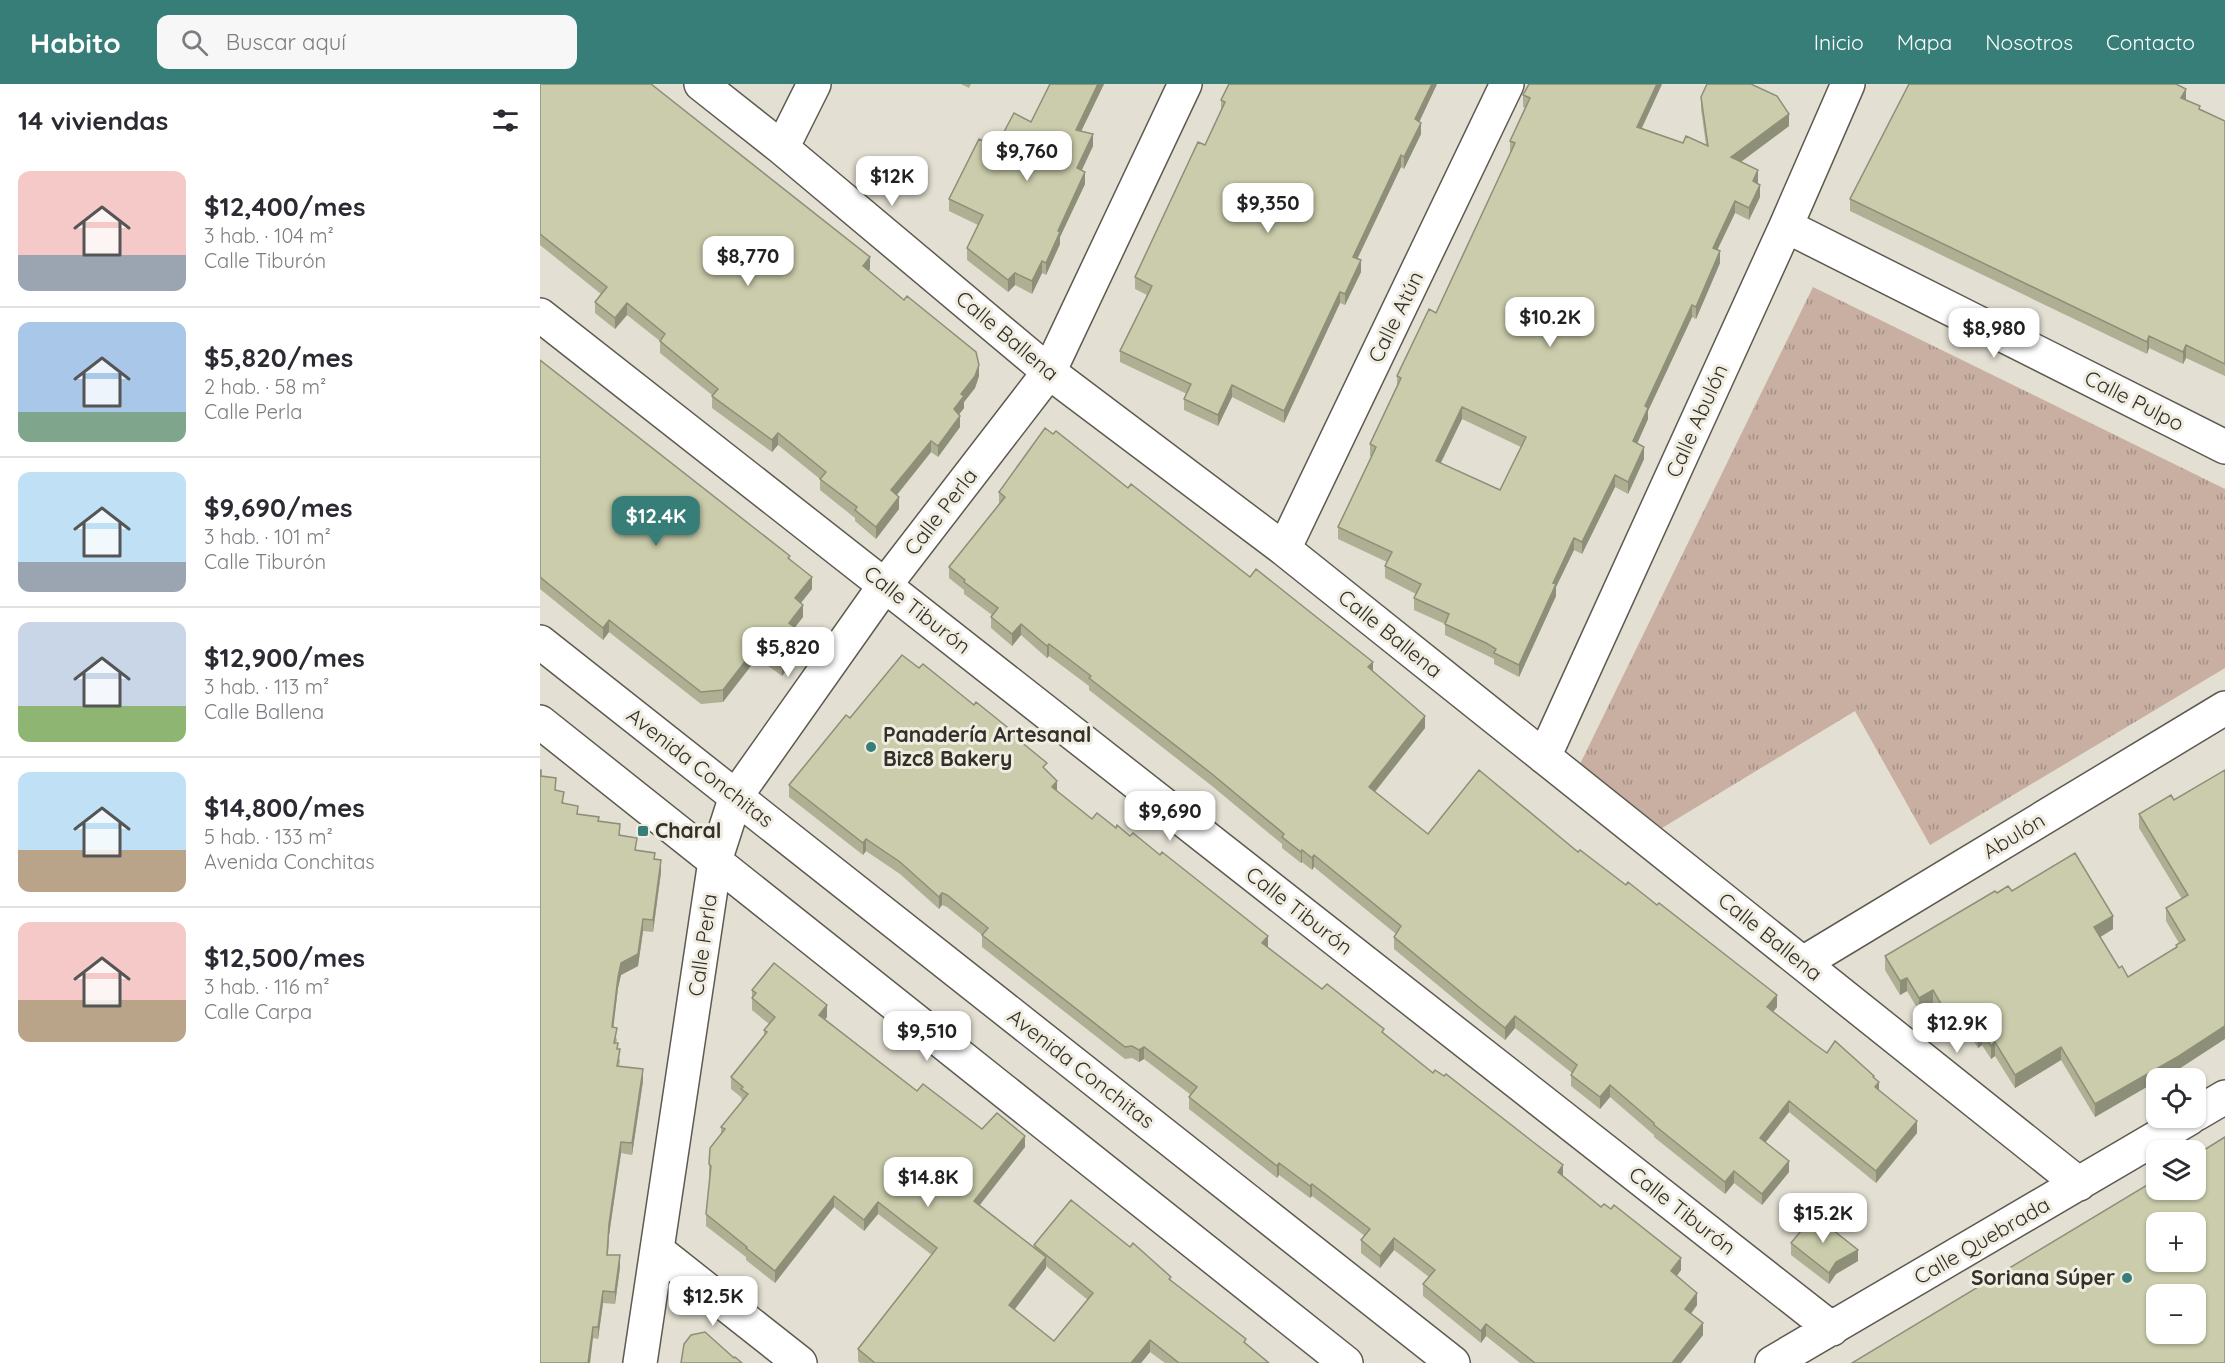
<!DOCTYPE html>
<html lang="es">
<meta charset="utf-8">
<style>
body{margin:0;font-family:Quicksand,sans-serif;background:#f7f7f7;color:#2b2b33;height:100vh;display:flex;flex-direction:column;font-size:22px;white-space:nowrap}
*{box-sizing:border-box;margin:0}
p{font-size:20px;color:#7c7c81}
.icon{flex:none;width:33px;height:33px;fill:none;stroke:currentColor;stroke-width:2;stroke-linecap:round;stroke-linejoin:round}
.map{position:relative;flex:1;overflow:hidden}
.side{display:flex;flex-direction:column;background:#fff;width:540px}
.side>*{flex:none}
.buttons{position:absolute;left:1606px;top:984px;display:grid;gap:12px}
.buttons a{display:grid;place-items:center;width:60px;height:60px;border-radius:12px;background:#fff;box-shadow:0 2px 4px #0004;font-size:30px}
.price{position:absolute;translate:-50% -51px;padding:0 14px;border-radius:12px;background:#fff;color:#222;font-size:20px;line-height:39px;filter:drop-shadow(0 2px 3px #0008)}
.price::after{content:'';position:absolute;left:50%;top:36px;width:18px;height:14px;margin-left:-9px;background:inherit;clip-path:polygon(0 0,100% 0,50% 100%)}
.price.on{background:#377e79;color:#fff}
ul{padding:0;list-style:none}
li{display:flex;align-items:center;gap:18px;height:150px;padding:0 18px}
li+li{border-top:2px solid #e1e1e2}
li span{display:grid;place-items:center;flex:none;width:168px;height:120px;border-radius:12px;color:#555}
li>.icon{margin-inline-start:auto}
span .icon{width:72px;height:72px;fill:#fffc;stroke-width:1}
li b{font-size:26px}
h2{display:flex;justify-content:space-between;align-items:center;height:72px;padding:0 18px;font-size:26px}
header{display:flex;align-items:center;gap:36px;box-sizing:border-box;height:84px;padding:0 30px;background:#377e79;color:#fff}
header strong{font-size:28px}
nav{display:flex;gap:33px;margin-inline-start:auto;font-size:21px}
.search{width:420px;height:54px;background:#f7f7f7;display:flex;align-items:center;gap:15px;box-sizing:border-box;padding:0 21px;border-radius:12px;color:#7c7c81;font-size:22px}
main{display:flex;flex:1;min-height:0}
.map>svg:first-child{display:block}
</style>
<header>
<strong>Habito</strong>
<div class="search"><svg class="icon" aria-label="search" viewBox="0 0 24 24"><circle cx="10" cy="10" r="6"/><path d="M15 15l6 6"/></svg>Buscar aquí</div>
<nav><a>Inicio</a><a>Mapa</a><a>Nosotros</a><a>Contacto</a></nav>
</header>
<main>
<section class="side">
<h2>14 viviendas<svg class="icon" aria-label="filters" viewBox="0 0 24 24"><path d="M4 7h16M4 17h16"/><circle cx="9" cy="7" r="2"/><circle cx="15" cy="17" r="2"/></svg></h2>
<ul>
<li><span style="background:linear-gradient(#f6c9c9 70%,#9aa5b1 0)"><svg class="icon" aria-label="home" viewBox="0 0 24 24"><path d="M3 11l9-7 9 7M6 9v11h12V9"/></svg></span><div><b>$12,400/mes</b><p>3 hab. · 104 m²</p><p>Calle Tiburón</p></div></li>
<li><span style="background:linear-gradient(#a9c7e8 75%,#7fa58c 0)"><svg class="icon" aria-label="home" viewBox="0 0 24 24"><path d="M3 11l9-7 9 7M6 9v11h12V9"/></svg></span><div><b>$5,820/mes</b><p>2 hab. · 58 m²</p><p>Calle Perla</p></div></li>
<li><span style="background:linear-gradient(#bfe0f5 75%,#9aa5b1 0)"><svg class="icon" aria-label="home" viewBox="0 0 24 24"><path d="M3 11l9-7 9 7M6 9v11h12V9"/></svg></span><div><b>$9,690/mes</b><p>3 hab. · 101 m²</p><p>Calle Tiburón</p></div></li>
<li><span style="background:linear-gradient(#c9d6e8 70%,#8fb573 0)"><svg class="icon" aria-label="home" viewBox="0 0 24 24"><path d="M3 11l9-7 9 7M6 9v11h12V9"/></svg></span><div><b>$12,900/mes</b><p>3 hab. · 113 m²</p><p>Calle Ballena</p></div></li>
<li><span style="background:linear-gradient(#bfe0f5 65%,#b9a48a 0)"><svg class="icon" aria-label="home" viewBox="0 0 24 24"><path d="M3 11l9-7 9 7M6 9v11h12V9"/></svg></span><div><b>$14,800/mes</b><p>5 hab. · 133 m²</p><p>Avenida Conchitas</p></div></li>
<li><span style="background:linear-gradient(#f6c9c9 65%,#b9a48a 0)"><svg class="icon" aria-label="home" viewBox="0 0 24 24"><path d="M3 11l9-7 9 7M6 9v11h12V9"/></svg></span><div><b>$12,500/mes</b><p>3 hab. · 116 m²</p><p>Calle Carpa</p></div></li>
</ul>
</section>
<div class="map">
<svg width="1685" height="1279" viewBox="0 0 1685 1279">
<defs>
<pattern id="park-tufts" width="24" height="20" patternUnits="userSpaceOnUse" patternTransform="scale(1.5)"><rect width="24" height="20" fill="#c8afa1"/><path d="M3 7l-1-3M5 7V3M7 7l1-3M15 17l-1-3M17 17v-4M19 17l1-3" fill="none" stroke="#a38f83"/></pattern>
</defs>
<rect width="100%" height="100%" fill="#e3dfd2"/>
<!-- park -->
<path fill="url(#park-tufts)" d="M1273 203 1685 405V584L1390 761 1315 627 1122 744 1040 680Z"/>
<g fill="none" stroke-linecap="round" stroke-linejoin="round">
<!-- minor casing -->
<g stroke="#5e5a50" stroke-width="36">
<path id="minor" d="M161 0 242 64 509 288 744 465 1539 1100
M242 64 274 0
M1246 142 1685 363
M0 231 1292 1245
M744 465 967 0
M0 558 913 1279
M0 638 806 1279
M1004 673 1246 142 1308 0
M1263 879 1685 624
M1656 1030 1685 1013
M118 1167 260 1279
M100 1279 175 777 196 712 345 501 509 288 645 0
M1232 1279 1650 1034"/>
</g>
<!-- minor -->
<use href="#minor" stroke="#fff" stroke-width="33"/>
</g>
<!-- wall -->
<path fill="#aeaf93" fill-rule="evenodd" d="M0 0 330 185 329 187 439 292 435 304 424 318V324L419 330 420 343 398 373 391 368 357 411 359 425 336 455 315 437V434L280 406V395L238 361 232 368 172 324V311L120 269V257L87 231 75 245 55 229V218L61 210 0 161Z
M421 0H431L429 4Z
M564 0 541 47 553 62 542 86 545 100 520 153V160L506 191 502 189 492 210 475 201 468 208 427 176V164L438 141 409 127V115L456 63 491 38Z
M687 0H897L879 38 881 50 864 85 861 83 817 175 821 188 805 221 800 219 744 339 692 313 678 342 644 326V315L647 310 580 278V267L607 211 595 205V193L665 61 681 26V16L689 1Z
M989 0H1122L1102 44 1143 59 1166 61 1161 25V13L1249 42 1201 78 1218 98V99L1220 113 1209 136 1195 129 1177 166 1180 179 1156 235 1152 233 1108 327V335L1097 359 1104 375 1088 410 1075 403 1042 470 1034 466 1016 503V512L979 593 954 580V575L946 571 905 551V540L874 526V514L876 510 845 494V482L847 478 798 455V443L832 373 830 372V360L857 302V292L896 229 971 69H970V57L986 24 983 23V11ZM922 335 981 363 960 406 901 379Z
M1646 16 1660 25 1685 37V292L1646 274 1643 280 1609 264 1607 270 1310 127V115Z
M0 276 250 475 272 505 261 519 263 533 255 543 264 562 242 592 217 574 183 618 161 620 69 548 63 556 0 505Z
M588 404 710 493 833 587 885 644 835 708 888 750 1038 768 1237 923 1233 928 1287 969 1334 994 1339 1006 1377 1049 1336 1099 1249 1028 1226 1058 1249 1088 1222 1121 1194 1099 1185 1110 1114 1053V1051L1070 1013 1060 1025 1031 1002V991L1032 989 975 944 965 956 940 936 854 865V853L856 850 774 783 772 786 762 778 761 779 742 764V760L672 702 549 606V602L509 572 507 574 481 551 472 562 451 544V533L452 531 424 510V506L409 494V483L459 420V408Z
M379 584 481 658 507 687 517 707 552 735 728 863 782 905 844 950 1141 1186 1137 1192 1157 1221 1151 1230 1163 1251 1141 1279H980L946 1252 941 1259 883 1212V1200L889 1193 854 1166 840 1184 821 1169V1156L825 1152 772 1112 770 1114 739 1091 737 1094 649 1025V1013L651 1011 604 975 599 978 592 974 585 975 442 863V851L407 823 402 821 399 825 360 790 326 767 323 771 249 713V701L310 634Z
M1685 686 1639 985 1622 994H1617V997L1555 1033 1521 976 1475 1004 1455 972 1451 975 1442 961 1438 964 1427 946 1417 951 1408 936 1404 938 1393 919 1379 927 1367 907 1360 911 1345 886V872L1457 809 1472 807 1573 845 1560 853 1579 884 1588 893 1636 864V861L1639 859 1626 837V824L1642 815 1599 744V730L1634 716Z
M1 692 16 706 24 719 38 730 59 737 80 752 97 767 115 775 121 788 113 848 103 847 98 882 81 891 78 904 73 944 77 956 76 959 80 977 79 982 103 997 92 1071 81 1069 69 1151 68 1171 80 1183 75 1220 63 1219 58 1255 53 1254Z
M212 906 287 933 285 935 377 1007 442 1045 485 1063 440 1121 494 1164V1161L631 1196 729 1279H625L610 1268 601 1279H320L318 1277V1265L392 1171 338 1130 324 1147 294 1123 235 1199 206 1176V1173L166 1142V1130L170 1092 169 1091V1080L181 1049V1043L202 1017 201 1013 191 1005V993L224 952V946L229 940 212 926ZM506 1182 548 1216 514 1257 474 1225 506 1184Z
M1251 1159 1318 1177 1296 1190 1289 1200 1251 1171Z"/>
<!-- shaded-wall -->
<path fill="#8d8f78" d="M558 0H564L536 58V46Z
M892 0H897L875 47V35Z
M1117 0H1122L1097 54V43Z
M1646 5V17L1641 14Z
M1249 30V42L1191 85V73Z
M881 39V50L864 85V73Z
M553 50V62L537 96V84Z
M861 71V83L813 184V173Z
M1218 86V98L1213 109V97Z
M545 88V100L520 153V160L506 191V179L518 147Z
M1220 101V113L1209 136V124Z
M1195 117V129L1173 175V164Z
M1180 167V179L1156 235V223Z
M330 173V185L323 193V182Z
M821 176V188L805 221V210Z
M502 177V189L492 210V197Z
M475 189V201L468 208V196Z
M800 208V219L744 339V327Z
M87 219V231L75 245V234Z
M1152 221V233L1108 327V335L1093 369V357L1105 322Z
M1609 252V264L1607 270V258Z
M1646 261V274L1643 280V268Z
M439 281V292L435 304 424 318V324L414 337V325L421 310Z
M692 301V313L678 342V331Z
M922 323V335L896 388V377Z
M420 332V343L398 373V362Z
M238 349V361L232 368V356Z
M391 357V368L351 418V406Z
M1104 363V375L1088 410V398Z
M1075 391V403L1042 470V458Z
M359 413V425L336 455V443Z
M1034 454V466L1016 503V512L979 593V581L1013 499Z
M272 493V505L255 526V514Z
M263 521V533L249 551V539Z
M69 536V548L63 556V544Z
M481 540V551L472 562V550Z
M264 550V562L242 592V580Z
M509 560V572L507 574V562Z
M217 562V574L183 618V606Z
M833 578V589L828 583Z
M885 632V644L829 715V703Z
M517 697V709L512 703Z
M326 755V767L323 771V759Z
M762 766V778L761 779V768Z
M774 771V783L772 786V774Z
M121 776V788L113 848V836Z
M402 809V821L399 825V813Z
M1573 832V845L1554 857V843Z
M103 835V847L98 882 81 891 78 904 72 955V943L78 893 81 879Z
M728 852V864L722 859Z
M1367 894V907L1360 911V897Z
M1393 906V919L1379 927V914Z
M1237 911V923L1227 935V923Z
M287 921V933L279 942V931Z
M1408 923V936L1404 938V925Z
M975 932V944L965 956V944Z
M1427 932V946L1417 951V938Z
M1685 942V955L1639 985 1622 994H1617V997L1555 1033V1020Z
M1442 948V961L1438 964V951Z
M1455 958V972L1451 975V962Z
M604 963V975L599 978V966Z
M1521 963V976L1475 1004V991Z
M103 985V997L92 1071V1059Z
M1339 998V1010L1335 1003Z
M1070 1001V1013L1060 1025V1013Z
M1249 1017V1028L1220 1065V1054Z
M1377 1037V1049L1336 1099V1087Z
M485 1052V1063L434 1128V1117Z
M81 1058V1069L69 1151 67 1183 69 1140Z
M1249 1077V1088L1222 1121V1110Z
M739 1079V1091L737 1094V1082Z
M1023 1081V1093L1018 1088Z
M1194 1087V1099L1185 1110V1098Z
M772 1100V1112L770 1114V1102Z
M294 1112V1123L235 1199V1187Z
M338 1118V1130L324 1147V1136Z
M854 1154V1166L840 1184V1172Z
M1318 1166V1177L1296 1190 1289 1200V1189L1296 1178Z
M80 1171V1183L75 1220V1208Z
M506 1173V1184L469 1233V1221Z
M1141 1174V1186L1131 1199V1187Z
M63 1207V1219L58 1255V1243Z
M1157 1209V1221L1145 1237V1225Z
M1163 1239V1251L1141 1279H1132Z
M946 1240V1252L941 1259V1247Z
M53 1243V1254L50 1279H48Z
M610 1256V1268L601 1279H591Z"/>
<!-- building -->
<path fill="#caccab" stroke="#8d8f78" stroke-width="1.5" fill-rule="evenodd" d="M0 0H111L330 173 323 182 364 216 367 212 436 268 439 281 435 292 421 310 424 312 414 325 420 332 398 362 391 357 351 406 359 413 336 443 315 426 317 423 280 395 286 388 238 349 232 356 172 312 178 305 120 257 125 250 87 219 75 234 55 218 67 203 0 150Z
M510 0H558L536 46 553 50 537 84 545 88 518 147 520 148 506 179 502 177 492 197 475 189 468 196 427 164 443 131 409 115 439 55 456 63 474 29 491 38Z
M689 0H892L875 35 881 39 864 73 861 71 813 173 821 176 805 210 800 208 744 327 692 301 678 331 644 315 651 300 580 267 612 202 595 193 658 58 665 61 685 18 681 16Z
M989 0H1117L1097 43 1143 59 1146 52 1168 62 1161 13 1167 0H1211L1237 12 1249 30 1191 73 1218 86 1213 97 1220 101 1209 124 1195 117 1173 164 1180 167 1156 223 1152 221 1105 322 1108 324 1093 357 1104 363 1088 398 1075 391 1042 458 1034 454 1013 499 1016 500 979 581 954 569 956 565 946 559 905 540 909 530 874 514 881 500 845 482 852 468 798 443 836 363 830 360 861 294 857 292 889 225 896 229 975 59 970 57 990 14 983 11ZM922 323 986 353 960 406 896 377Z
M1369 0H1636L1646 5 1641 14 1660 22 1659 25 1685 37V280L1646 261 1643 268 1609 252 1607 258 1310 115Z
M0 276 250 472 248 474 272 493 255 514 263 521 249 539 264 550 242 580 217 562 183 606 161 608 69 536 63 544 0 493Z
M505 344 513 350 516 347 588 404 591 400 710 493 716 485 833 578 828 583 885 632 829 703 888 750 939 686 1038 768 1040 766 1086 801 1088 798 1117 821 1119 819 1237 911 1227 923 1273 959 1287 969 1295 957 1334 992 1333 993 1339 998 1335 1003 1377 1037 1336 1087 1249 1017 1220 1054 1249 1077 1222 1110 1194 1087 1185 1098 1114 1041V1039L1070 1001 1060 1013 1031 991 1037 981 975 932 965 944 940 924 854 853 861 842 774 771 772 774 762 766 761 768 742 753 744 750 672 690 549 594 551 592 509 560 507 562 481 540 472 550 451 533 458 524 424 498 425 496 409 483 465 413 459 408Z
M362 571 379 584 383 580 434 621 436 618 481 654 480 657 507 679 503 683 517 697 512 703 552 735 557 729 576 744 577 741 590 752 593 749 620 771 622 768 728 852 722 859 782 905 787 900 844 945 842 948 893 989 895 986 904 992 906 990 997 1061 1023 1081 1018 1088 1061 1123 1064 1120 1071 1125 1074 1121 1141 1174 1131 1187 1157 1209 1145 1225 1163 1239 1132 1279H995L946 1240 941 1247 883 1200 895 1186 854 1154 840 1172 821 1156 830 1145 772 1100 770 1102 739 1079 737 1082 649 1013 657 1003 604 963 599 966 592 962 585 963 442 851 448 844 407 811 402 809 399 813 360 778 326 755 323 759 249 701 306 631 310 634Z
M0 686H1V692L16 694 15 706 24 708 22 719 38 722 37 730 59 733 58 737 80 740 79 751 97 754 95 766 115 769 114 775 121 776 113 836 103 835 98 870 81 879 78 893 72 943 77 944 74 959H78L77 965H80L77 982 103 985 92 1059 81 1058 69 1140 67 1171H80L75 1208 63 1207 58 1243H53L48 1279H0Z
M1685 686V942L1639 972 1555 1020 1521 963 1475 991 1455 958 1451 962 1442 948 1438 951 1427 932 1417 938 1408 923 1404 925 1393 906 1379 914 1367 894 1360 897 1345 872 1455 807 1457 809 1468 802 1472 807 1535 769 1573 832 1554 843 1579 884 1582 882 1588 893 1637 863 1636 861 1645 856 1626 824 1648 811 1599 730 1631 711 1634 716Z
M234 879 287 921 279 931 377 1007 383 1000 442 1045 457 1029 485 1052 434 1117 506 1173 469 1221 514 1257 553 1209 494 1161 531 1116 590 1163 593 1159 631 1193 629 1195 706 1255 704 1258 729 1279H639L610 1256 591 1279H335L318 1265 397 1164 338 1118 324 1136 294 1112 235 1187 206 1164 207 1163 166 1130 171 1082 169 1080 170 1064 185 1045 181 1043 208 1010 201 1005 203 1003 191 993 227 948 224 946 235 933 212 914 216 909 212 906Z
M1685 1053V1279H1312L1617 1095V1106H1656V1071ZM1617 1138H1656V1178H1617ZM1617 1210H1656V1250H1617Z
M1274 1131 1318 1166 1296 1178 1289 1189 1251 1159Z
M165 1248 194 1274 195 1273 202 1279H141L144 1260 151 1251Z"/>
<!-- markers -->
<g fill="#377e79" stroke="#f0ecdf" stroke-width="2">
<circle cx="331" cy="663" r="6"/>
<rect x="97" y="741" width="12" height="12" rx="3"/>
<circle cx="1587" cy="1194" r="6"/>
</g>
<g text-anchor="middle" stroke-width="6" stroke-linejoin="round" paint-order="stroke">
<!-- street labels -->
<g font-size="21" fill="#31302b" stroke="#f0ecdf">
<text transform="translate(856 233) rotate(-64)" y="7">Calle Atún</text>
<text transform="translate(467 252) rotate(40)" y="7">Calle Ballena</text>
<text transform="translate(1594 317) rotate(27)" y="7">Calle Pulpo</text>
<text transform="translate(1157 337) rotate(-66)" y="7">Calle Abulón</text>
<text transform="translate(401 428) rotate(-52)" y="7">Calle Perla</text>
<text transform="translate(377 526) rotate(38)" y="7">Calle Tiburón</text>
<text transform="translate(850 550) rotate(39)" y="7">Calle Ballena</text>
<text transform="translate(160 684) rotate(38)" y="7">Avenida Conchitas</text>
<text transform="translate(1474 752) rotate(-31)" y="7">Abulón</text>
<text transform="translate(759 827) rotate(38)" y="7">Calle Tiburón</text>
<text transform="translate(1230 853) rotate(39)" y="7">Calle Ballena</text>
<text transform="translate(163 861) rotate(-82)" y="7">Calle Perla</text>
<text transform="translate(541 985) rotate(38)" y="7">Avenida Conchitas</text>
<text transform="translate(1142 1127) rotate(38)" y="7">Calle Tiburón</text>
<text transform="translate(1442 1157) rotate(-30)" y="7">Calle Quebrada</text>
</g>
<!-- poi labels -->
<g font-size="21" font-weight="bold" fill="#31302b" stroke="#f0ecdf" text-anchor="start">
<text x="343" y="658">Panadería Artesanal<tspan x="343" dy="24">Bizc8 Bakery</tspan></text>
<text x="115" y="754">Charal</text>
<text x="1575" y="1201" text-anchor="end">Soriana Súper</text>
</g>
</g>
</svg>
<div class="buttons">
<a><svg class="icon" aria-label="locate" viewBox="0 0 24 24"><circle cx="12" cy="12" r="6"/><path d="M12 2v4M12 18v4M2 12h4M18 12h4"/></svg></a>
<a><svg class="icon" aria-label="layers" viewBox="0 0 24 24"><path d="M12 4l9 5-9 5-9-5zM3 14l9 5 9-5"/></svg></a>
<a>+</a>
<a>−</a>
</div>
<b class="price" style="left:487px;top:98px">$9,760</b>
<b class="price" style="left:352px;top:123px">$12K</b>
<b class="price" style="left:728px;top:150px">$9,350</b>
<b class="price" style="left:208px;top:203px">$8,770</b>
<b class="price" style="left:1010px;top:264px">$10.2K</b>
<b class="price" style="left:1454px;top:275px">$8,980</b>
<b class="price on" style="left:116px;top:463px">$12.4K</b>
<b class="price" style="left:248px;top:594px">$5,820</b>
<b class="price" style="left:630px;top:758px">$9,690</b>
<b class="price" style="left:1417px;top:970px">$12.9K</b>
<b class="price" style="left:387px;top:978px">$9,510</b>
<b class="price" style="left:388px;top:1124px">$14.8K</b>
<b class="price" style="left:1283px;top:1160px">$15.2K</b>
<b class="price" style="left:173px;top:1243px">$12.5K</b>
</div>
</main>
